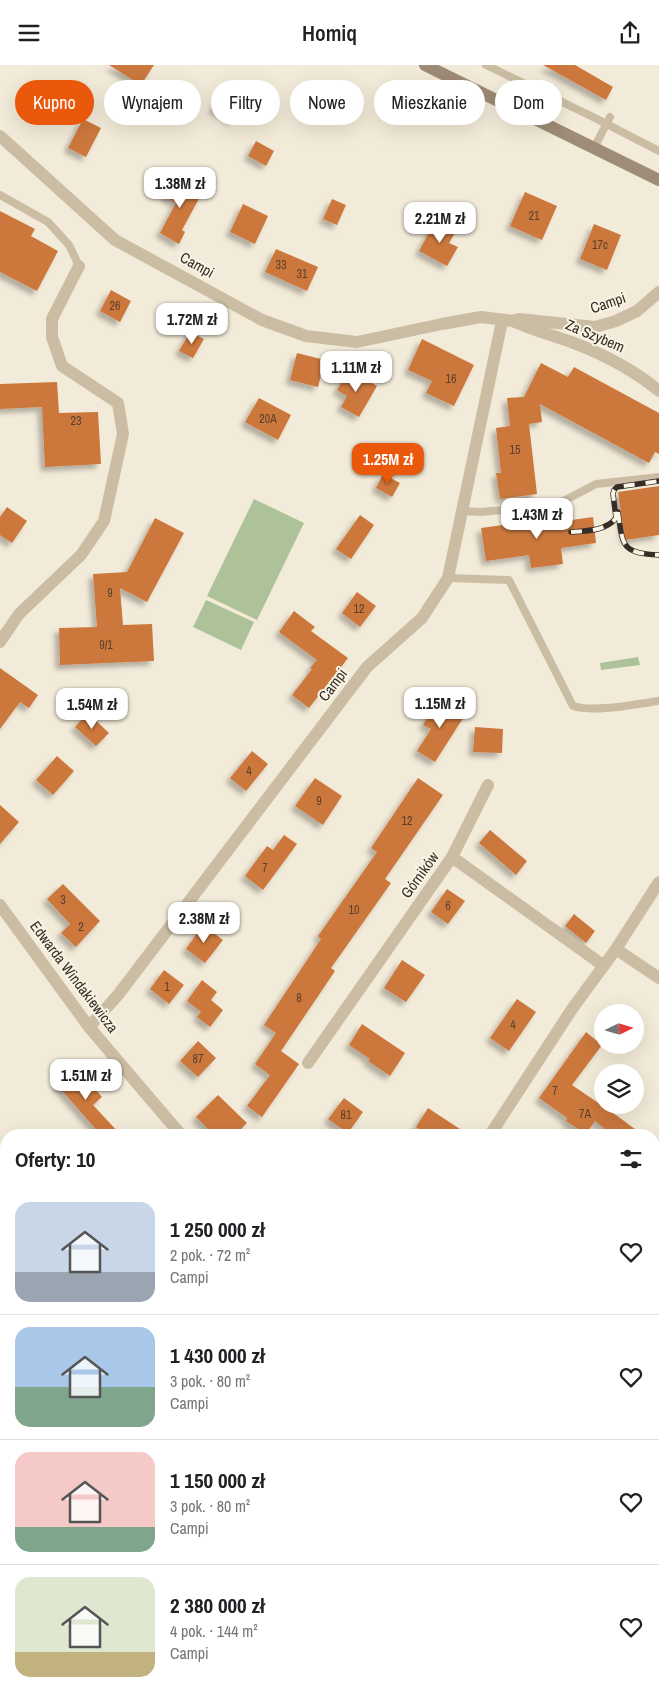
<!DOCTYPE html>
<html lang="pl">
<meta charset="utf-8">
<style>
body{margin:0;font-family:"Archivo Narrow",sans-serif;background:#f6f6f6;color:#202124;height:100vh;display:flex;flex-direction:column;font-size:19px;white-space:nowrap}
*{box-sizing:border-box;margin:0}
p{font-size:16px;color:#757577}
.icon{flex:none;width:28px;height:28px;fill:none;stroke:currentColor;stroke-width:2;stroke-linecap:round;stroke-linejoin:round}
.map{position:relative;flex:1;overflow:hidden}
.sheet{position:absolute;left:0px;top:1064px;width:660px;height:571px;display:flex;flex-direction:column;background:#fff;border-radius:20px 20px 0 0;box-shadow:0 5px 20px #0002}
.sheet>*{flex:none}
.top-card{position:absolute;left:15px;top:15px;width:630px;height:45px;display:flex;gap:10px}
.needle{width:32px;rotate:85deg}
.fabs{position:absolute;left:594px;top:939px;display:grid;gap:10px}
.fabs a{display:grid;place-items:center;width:50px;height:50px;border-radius:50%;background:#fff;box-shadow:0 5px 20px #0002;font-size:25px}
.price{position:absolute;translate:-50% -42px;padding:0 11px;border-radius:10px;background:#fff;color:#222;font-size:16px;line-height:32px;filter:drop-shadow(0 1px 2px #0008)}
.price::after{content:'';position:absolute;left:50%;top:30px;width:15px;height:11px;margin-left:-8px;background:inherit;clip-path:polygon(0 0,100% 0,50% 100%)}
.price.active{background:#ea580c;color:#fff}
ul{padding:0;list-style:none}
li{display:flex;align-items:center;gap:15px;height:125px;padding:0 15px}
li+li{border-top:1px solid #e0e0e0}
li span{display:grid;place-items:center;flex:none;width:140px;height:100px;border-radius:15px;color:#555}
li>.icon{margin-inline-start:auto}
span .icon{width:60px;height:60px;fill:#fffc;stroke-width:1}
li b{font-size:21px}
h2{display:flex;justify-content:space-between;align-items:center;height:60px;padding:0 15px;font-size:21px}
.pill{padding:0 18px;border-radius:22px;background:#fff;box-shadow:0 5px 20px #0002;font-size:18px;line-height:45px}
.pill.active{background:#ea580c;color:#fff}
header{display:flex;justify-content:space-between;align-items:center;height:65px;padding:0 15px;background:#fff;font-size:22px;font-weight:600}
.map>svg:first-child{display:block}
</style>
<header><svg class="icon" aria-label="menu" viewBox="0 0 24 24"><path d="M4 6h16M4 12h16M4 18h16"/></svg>Homiq<svg class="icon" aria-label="share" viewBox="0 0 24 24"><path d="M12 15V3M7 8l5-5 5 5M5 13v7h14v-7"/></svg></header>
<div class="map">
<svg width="659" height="1634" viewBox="0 0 659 1634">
<defs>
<filter id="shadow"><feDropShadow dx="-4.5" dy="4.5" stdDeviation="2.5" flood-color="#0004"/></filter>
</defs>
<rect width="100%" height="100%" fill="#f3ebd9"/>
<!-- green -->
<path fill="#adc298" d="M254 434 304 458 257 555 207 531Z
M206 535 254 557 241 585 193 562Z
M638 592 640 600 601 605 600 598Z"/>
<!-- building -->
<path fill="#cc783d" filter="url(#shadow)" d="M109 0H154L141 20Z
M543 0H575L613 22 606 35Z
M220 30 242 42 234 56 213 44Z
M83 54 101 63 86 92 68 83Z
M256 76 274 86 266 101 248 91Z
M176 113 202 128 182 165 185 167 179 179 160 168 176 138 165 132Z
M525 127 557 141 542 175 510 161Z
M332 134 346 140 337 160 323 154Z
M243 139 268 151 255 179 230 167Z
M0 146 35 164 31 171 58 186 37 226 0 207Z
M436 155 456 166 449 178 458 182 447 201 419 186Z
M594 159 621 170 607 205 580 194Z
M276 184 318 202 307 226 265 207Z
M111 225 131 236 120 257 100 246Z
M190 267 204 274 193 293 179 286Z
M422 274 474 300 454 341 426 328 432 316 408 305Z
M297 288 325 295 318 322 290 315Z
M541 298 568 312 574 302 659 348V389L655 387 649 398 540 339 542 357 529 359 537 429 500 434 496 408H501L496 363 510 361 507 333 524 332Z
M349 305 377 321 359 352 341 342 347 331 337 325Z
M57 317 59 348 98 347 101 399 45 402 42 342 0 344V319Z
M259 333 291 350 278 375 245 357Z
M383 409 400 418 392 432 376 423Z
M659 421V470L625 475 618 427Z
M7 442 27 456 12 478 0 470V452Z
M360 450 374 460 351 494 336 484Z
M593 452 596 478 561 483 563 499 531 503 529 490 486 496 481 463 557 453 558 457Z
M155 453 184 468 147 537 120 523 123 560 152 559 154 596 60 600 59 563 97 562 93 509 127 507Z
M357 527 376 541 360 562 342 548Z
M294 546 315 562 311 566 348 593 309 643 292 630 312 604 310 603 317 595 279 567Z
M0 603 38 630 29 643 20 637 0 664Z
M439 634 465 650 435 697 417 686 431 664 423 660Z
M88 648 109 668 96 681 75 662Z
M475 662 503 664 502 688 473 687Z
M252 686 268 699 246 726 230 713Z
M57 691 74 706 53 730 36 715Z
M315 713 342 731 323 760 295 741Z
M418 713 443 730 385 814 391 818 331 903 335 906 281 986 299 999 262 1052 247 1041 270 1010 255 999 276 968 264 960 321 874 318 871 377 787 371 783Z
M0 740 19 757 0 779Z
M490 765 527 796 516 810 479 778Z
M284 770 297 779 263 825 245 811 267 781 273 785Z
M63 819 100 856 76 882 61 868 70 859 47 834Z
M447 824 465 836 448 859 431 847Z
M574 849 595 866 586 878 565 861Z
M203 860 223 875 205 898 186 884Z
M402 895 425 910 406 937 384 923Z
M164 905 184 920 169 939 150 924Z
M202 915 217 927 211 935 223 945 210 962 197 952 201 947 187 936Z
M517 934 536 947 509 986 490 973Z
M362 959 405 988 390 1011 368 996 370 994 349 980Z
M586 967 602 980 572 1020 616 1050 643 1070H613L595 1056 586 1069 566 1056 567 1053 539 1033Z
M198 976 216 993 198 1012 180 996Z
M76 1002 102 1032 93 1040 121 1070H101L57 1020Z
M218 1030 247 1058 235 1070H214L196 1052Z
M344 1033 363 1047 348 1068 328 1054Z
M428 1043 469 1070H428L416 1062Z"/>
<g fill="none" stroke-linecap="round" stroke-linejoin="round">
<!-- service -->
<path stroke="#cbbda4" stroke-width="8" d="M486 0 593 52 659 86
M594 83 610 52
M0 130 48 157 69 180 79 201
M461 446 481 447 556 440 596 419 659 412
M448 513 509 515 573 641C594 648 636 639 659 636
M0 1320 6 1326"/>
<!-- minor -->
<path stroke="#cbbda4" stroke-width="12" d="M0 71 115 175 262 255 306 271 357 277 442 259 481 252 513 256 519 254 595 262 616 256 637 246 659 227
M515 257C535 266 555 271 574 278 605 290 634 305 659 326
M0 577 19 549 81 490 104 456 123 369 118 338 62 301 52 272V254L79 201
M452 792 488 720
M0 840 89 962 181 1070
M616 884 659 913
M89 962 118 930 367 602 422 553 448 513 502 256
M308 998 452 792 604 901
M490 1070 572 944 616 884 659 817
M375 1629 378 1634"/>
<!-- tertiary -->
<path stroke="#cbbda4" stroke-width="12" d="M654 1284 659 1285
M0 1489 6 1478
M0 1576 6 1581
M60 1629 67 1634"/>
<!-- secondary -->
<path stroke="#9f8c76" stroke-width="12" d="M425 0 659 115"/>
<!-- rail casing -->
<g stroke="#362e26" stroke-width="5.5">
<path id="rail" d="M618 447C623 481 621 488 659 490
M571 467C586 466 606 466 616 453L613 429 614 425 617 422 659 416"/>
</g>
<!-- rail -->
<use href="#rail" stroke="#faf4e5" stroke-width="4" stroke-dasharray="11" stroke-linecap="butt"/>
</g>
<g text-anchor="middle" stroke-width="4" stroke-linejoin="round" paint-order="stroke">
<!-- number labels -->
<g font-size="12" fill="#5c402c">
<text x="534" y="155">21</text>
<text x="600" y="184">17c</text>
<text x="281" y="204">33</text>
<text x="302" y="213">31</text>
<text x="115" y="245">26</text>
<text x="451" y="318">16</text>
<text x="268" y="358">20A</text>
<text x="76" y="360">23</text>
<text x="515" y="389">15</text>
<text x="110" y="532">9</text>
<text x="359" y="548">12</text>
<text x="106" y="584">9/1</text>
<text x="249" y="710">4</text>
<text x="319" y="740">9</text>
<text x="407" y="760">12</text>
<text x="265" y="807">7</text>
<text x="63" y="839">3</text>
<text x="448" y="845">6</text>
<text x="354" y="849">10</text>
<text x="81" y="866">2</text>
<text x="167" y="926">1</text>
<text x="299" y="937">8</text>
<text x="513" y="964">4</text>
<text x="198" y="998">87</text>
<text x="555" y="1030">7</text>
<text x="585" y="1053">7A</text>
<text x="346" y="1054">81</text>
</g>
<!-- street labels -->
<g font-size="15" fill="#362e26" stroke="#faf4e5">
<text transform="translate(197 200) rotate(29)" y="5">Campi</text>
<text transform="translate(608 238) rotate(-19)" y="5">Campi</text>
<text transform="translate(595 271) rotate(23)" y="5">Za Szybem</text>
<text transform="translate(333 620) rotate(-53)" y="5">Campi</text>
<text transform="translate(420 810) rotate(-54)" y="5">Górników</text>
<text transform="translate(74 912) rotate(53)" y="5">Edwarda Windakiewicza</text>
</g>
</g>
</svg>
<div class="fabs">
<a><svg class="needle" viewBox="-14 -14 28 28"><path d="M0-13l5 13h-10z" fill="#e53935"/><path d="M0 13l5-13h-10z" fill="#757577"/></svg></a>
<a><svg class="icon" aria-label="layers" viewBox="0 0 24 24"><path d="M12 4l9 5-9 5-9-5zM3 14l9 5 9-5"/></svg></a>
</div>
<b class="price" style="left:180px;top:144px">1.38M zł</b>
<b class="price" style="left:440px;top:179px">2.21M zł</b>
<b class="price" style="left:192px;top:280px">1.72M zł</b>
<b class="price" style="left:356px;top:328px">1.11M zł</b>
<b class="price active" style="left:388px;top:420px">1.25M zł</b>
<b class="price" style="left:537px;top:475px">1.43M zł</b>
<b class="price" style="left:440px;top:664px">1.15M zł</b>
<b class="price" style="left:92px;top:665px">1.54M zł</b>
<b class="price" style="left:204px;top:879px">2.38M zł</b>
<b class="price" style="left:86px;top:1036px">1.51M zł</b>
<div class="top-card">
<a class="pill active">Kupno</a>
<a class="pill">Wynajem</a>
<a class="pill">Filtry</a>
<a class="pill">Nowe</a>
<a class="pill">Mieszkanie</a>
<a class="pill">Dom</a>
</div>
<section class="sheet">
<h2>Oferty: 10<svg class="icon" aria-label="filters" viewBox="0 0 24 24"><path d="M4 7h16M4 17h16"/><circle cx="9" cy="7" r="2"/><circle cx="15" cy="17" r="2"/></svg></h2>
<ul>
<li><span style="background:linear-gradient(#c9d6e8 70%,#9aa5b1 0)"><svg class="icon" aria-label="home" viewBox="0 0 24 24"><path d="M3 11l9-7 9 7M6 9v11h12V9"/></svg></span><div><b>1 250 000 zł</b><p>2 pok. · 72 m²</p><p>Campi</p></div><svg class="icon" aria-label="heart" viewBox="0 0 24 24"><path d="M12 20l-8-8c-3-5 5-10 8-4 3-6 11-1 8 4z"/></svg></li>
<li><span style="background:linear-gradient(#a9c7e8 60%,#7fa58c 0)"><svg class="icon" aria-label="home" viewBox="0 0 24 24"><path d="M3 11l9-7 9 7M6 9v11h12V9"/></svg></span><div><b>1 430 000 zł</b><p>3 pok. · 80 m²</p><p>Campi</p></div><svg class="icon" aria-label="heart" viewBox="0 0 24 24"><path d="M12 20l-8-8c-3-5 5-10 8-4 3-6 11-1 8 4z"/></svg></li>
<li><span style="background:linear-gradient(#f6c9c9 75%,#7fa58c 0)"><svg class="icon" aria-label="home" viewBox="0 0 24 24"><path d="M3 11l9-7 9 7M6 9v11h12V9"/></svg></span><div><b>1 150 000 zł</b><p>3 pok. · 80 m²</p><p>Campi</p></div><svg class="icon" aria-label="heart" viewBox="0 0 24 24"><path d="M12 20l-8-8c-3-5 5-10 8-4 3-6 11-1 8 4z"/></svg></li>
<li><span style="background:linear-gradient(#dfe7d0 75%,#c2b280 0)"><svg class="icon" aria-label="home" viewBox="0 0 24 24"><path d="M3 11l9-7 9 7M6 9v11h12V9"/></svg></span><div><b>2 380 000 zł</b><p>4 pok. · 144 m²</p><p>Campi</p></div><svg class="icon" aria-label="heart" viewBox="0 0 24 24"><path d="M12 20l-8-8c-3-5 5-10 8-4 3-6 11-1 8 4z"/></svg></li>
</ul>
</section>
</div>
